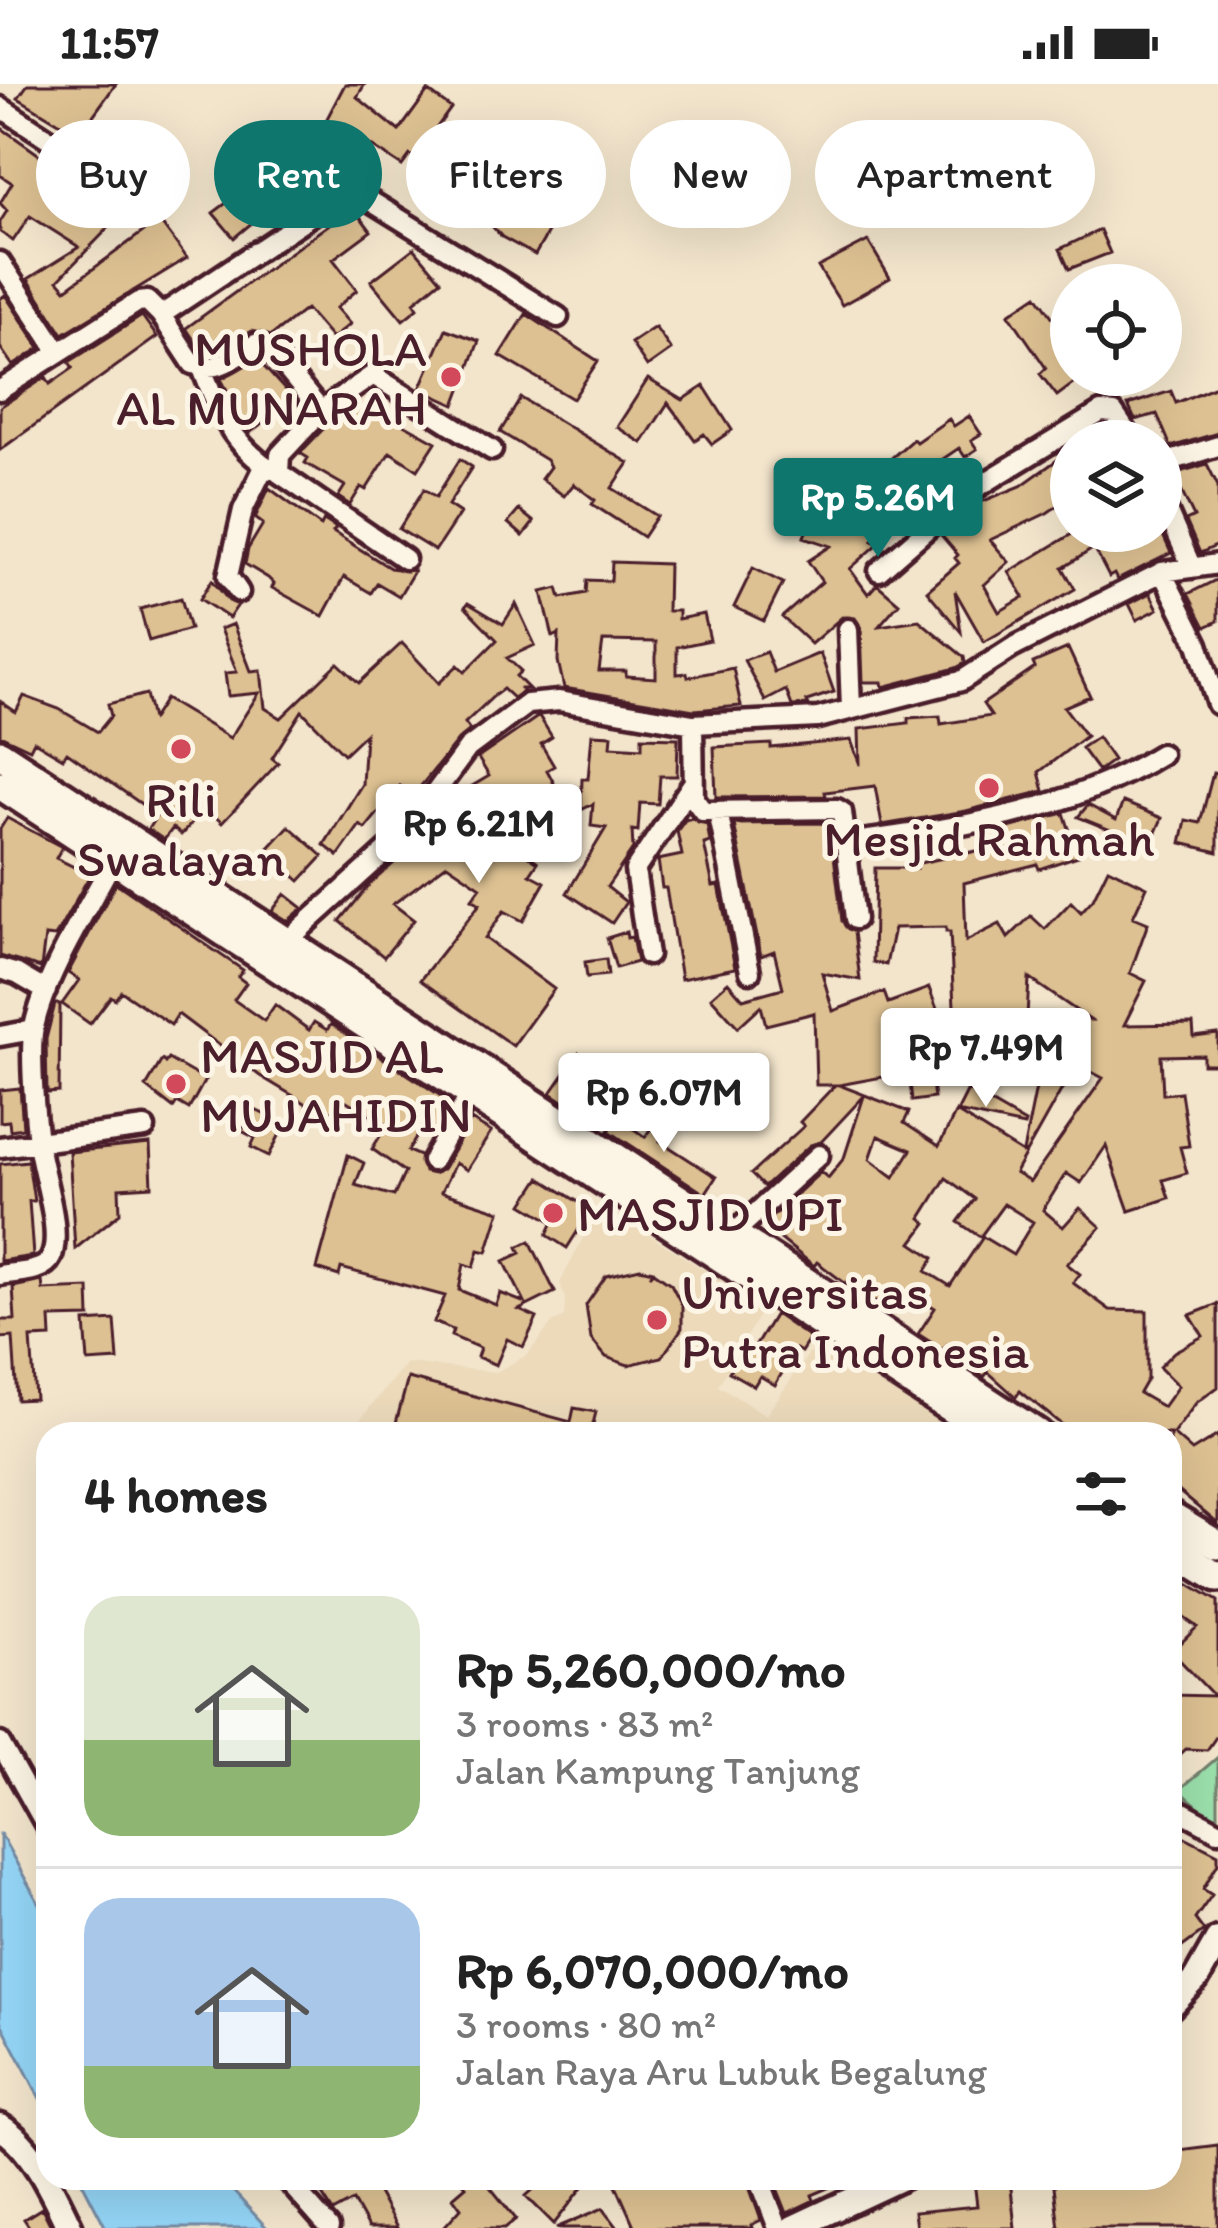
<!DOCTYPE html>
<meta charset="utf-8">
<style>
body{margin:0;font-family:Itim,sans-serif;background:#f2f2f2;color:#222;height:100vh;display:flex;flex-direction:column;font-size:45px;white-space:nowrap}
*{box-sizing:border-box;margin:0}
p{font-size:39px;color:#767676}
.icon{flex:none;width:66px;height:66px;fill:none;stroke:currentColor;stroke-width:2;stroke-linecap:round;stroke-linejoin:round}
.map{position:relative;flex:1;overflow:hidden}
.details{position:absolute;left:36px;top:1338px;width:1146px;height:768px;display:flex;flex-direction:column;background:#fff;border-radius:36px;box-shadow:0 12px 48px #0002}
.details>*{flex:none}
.top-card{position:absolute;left:36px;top:36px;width:1146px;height:108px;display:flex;gap:24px}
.buttons{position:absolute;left:1050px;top:180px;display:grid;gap:24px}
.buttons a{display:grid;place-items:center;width:132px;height:132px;border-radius:50%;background:#fff;box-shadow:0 12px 48px #0002;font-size:60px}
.price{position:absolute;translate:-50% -102px;padding:0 27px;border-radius:12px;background:#fff;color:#222;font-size:39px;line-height:78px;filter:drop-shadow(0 3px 6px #0008)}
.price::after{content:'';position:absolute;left:50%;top:72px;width:36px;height:27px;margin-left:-18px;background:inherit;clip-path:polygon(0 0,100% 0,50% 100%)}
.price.active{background:#0f766e;color:#fff}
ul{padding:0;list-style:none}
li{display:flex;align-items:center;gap:36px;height:300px;padding:0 48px}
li+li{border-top:3px solid #e0e0e0}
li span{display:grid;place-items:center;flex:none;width:336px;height:240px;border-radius:36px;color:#555}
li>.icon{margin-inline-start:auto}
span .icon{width:144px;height:144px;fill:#fffc;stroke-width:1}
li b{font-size:51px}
h2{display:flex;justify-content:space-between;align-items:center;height:144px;padding:0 48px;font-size:51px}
.tag{padding:0 42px;border-radius:54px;background:#fff;box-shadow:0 12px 48px #0002;font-size:42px;line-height:108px}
.tag.active{background:#0f766e;color:#fff}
.status{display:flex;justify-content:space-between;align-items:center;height:84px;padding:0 60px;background:#fff;direction:ltr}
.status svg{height:33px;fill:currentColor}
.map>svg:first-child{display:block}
</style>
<div class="status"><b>11:57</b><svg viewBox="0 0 49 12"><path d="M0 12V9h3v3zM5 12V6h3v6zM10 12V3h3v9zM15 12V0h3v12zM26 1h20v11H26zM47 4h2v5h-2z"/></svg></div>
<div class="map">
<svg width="1218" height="2144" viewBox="0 0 1218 2144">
<rect width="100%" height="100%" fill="#f3e5cc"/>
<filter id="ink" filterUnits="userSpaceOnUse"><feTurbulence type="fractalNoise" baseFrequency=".00833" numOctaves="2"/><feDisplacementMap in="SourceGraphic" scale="24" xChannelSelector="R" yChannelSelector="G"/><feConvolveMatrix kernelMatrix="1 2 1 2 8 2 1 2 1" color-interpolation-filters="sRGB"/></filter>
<g filter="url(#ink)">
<!-- built -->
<path fill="#ecdabb" d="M603 1121 763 1224 718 1302 766 1331 817 1258 958 1350H348L406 1279 496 1288 527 1271 552 1239 564 1233 565 1215 560 1199 593 1134Z"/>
<!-- green -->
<path fill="#9be0ac" stroke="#72806c" stroke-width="3" d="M1218 1673V1740L1179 1706Z"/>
<!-- water -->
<path fill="#94d5f6" stroke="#768ca5" stroke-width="3" d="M0 1749 48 1836V2030L0 1937Z
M80 2094H221L267 2144H106Z"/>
<!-- building -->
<path fill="#ddc192" stroke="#4a1f2b" stroke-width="3" fill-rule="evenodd" d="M28 0H116L79 51 18 14Z
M345 0H365L357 13 399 47 428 7 451 24 427 57 433 60 420 78 410 71 402 82 356 52 349 49 344 57 323 42Z
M0 43 89 106 110 85 128 103 118 113 128 124 58 196 66 205 159 136 187 174 63 250 28 195 79 163 30 132 13 157 0 148V138L7 127 0 119 12 99 0 91Z
M273 60 318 99 305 113 264 138 260 132 234 154 213 129 272 85 260 75Z
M456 90 484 104 493 96 518 123 521 117 555 136 535 171 502 153 466 114 454 138 437 129Z
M353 123 371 147 333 175 357 206 336 224 350 240 332 255 306 225 271 252 252 247 220 266 202 268 186 244Z
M1100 146 1110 169 1069 185 1060 165Z
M868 157 890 194 842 221 818 183Z
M414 164 441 196 414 218 418 224 403 236 371 197Z
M5 211 40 264 13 282 0 263V215Z
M1037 211 1053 234 1059 230 1071 248V291H1085L1057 312 1040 290 1046 284 1009 230Z
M526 230 598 277 573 315 500 272Z
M142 232 157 253 0 366V323L46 293 50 300 73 284 69 278Z
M655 243 671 266 647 283 631 259Z
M446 245 479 257 455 321 420 305Z
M257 275 303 326 291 339 279 325 250 349 221 295Z
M648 295 683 316 704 302 732 346 712 360 704 350 695 356 668 319 642 359 617 343Z
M1218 301V349L1171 363 1157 330 1135 336 1128 321 1171 307 1176 319Z
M521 314 629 379 612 404 657 432 643 453 592 420 595 416 574 400 564 412 541 395 550 383 546 376 500 348Z
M368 320 436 358 418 386 390 368 366 406 361 403 350 421 338 413 345 402 305 379 308 374 300 369 333 335 352 322 361 329Z
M969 332 981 350 971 356 977 365 965 373 959 364 934 381 947 395 873 456 878 460 850 485 868 510 877 500 899 519 879 542 919 536 964 573 965 579 956 584 883 603 882 598H863L861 544 855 534 842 533 811 560 782 533 822 498 808 477 831 462 804 453 814 427 829 397 854 407 913 355 916 358 949 335 954 342Z
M1071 366V405L1062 411 1066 416 1047 429 990 456 1009 478 984 501 999 528 1024 513 1009 488 1077 447H1118L1122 456 1139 447H1161L1171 469 1117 496 1114 490 1109 493 1094 464 1063 484 1075 505 984 558 955 507 961 548 927 507 959 479 955 474 958 471 941 451 976 420 1021 402Z
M460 375 472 383 448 421 460 429 435 467 399 445 424 405 436 413Z
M1207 380 1218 402V461L1200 469 1186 437 1194 433 1173 390Z
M269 404 321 442 324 436 336 444 333 448 390 484 414 487 399 512 377 499 371 509 344 493 323 532 272 504 274 500 268 494 245 480 248 465 263 440 255 434Z
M519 426 534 438 523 452 508 439Z
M612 478 668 480 667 527H678V535L704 530 710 556 677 563V590L687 589 688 593 733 584 741 622 694 626 564 604 558 577 559 550 553 553 542 508 558 504 561 514 586 509 587 496 611 497ZM603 557 656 558V594L626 592V587H599Z
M753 484 783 499 764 537 734 523Z
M1218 495V537L1205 543 1188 510Z
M212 496 229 517 238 521 229 534 200 515Z
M1150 509 1158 525 1137 536 1129 520Z
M181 514 190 545 149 557 140 525Z
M468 519 503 540 516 520 535 561 507 574 521 587 516 592 529 605H521L523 607 513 614 503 605 495 611 465 639 470 646 458 656 412 713 400 702 365 745 360 741 338 772 324 761 362 700 365 650 344 670 302 627 272 674 278 679 222 739 206 724 181 751 173 744 164 756 148 745 157 731 67 668 63 674 34 657 30 665 0 651V617L16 628 24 612 59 625 98 648 111 632 108 620 146 610 152 635 165 615 230 654 259 609 228 612 225 589 237 588 220 545 233 540 251 587 261 586 265 624 281 634 338 579 359 599 402 559 439 599 458 581 465 588 497 556 465 523Z
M1068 564 1090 612 1064 623 1086 652 1039 688 1044 707 966 727 882 741 875 702 825 708 826 712 716 713 714 663 771 660V664L851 656 860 681 859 645 908 639V634L940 632 941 640 991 632 983 620 1035 584 1033 579Z
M766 568 774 588 820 569 834 608 807 617 809 621 792 622 786 606 765 617 744 576Z
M539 632 552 653 541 660 554 682 547 686 571 732 547 745 539 731 514 745 518 753 509 758 538 778 530 790 545 798 523 837 504 827 485 854 554 905 513 962 420 896 480 820 472 815 481 803 447 780 393 820 414 836 384 873 340 837 370 800 412 763 420 773 464 745 447 717 489 692 478 674Z
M592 650 612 651 611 662 642 664V653L678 654 677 692H660L658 720 640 719 638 747 632 746 633 765 607 803 626 818 612 839 567 809 606 744 591 742 593 720 581 726 582 695H588Z
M1097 653 1113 676 1098 687 1081 664Z
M1213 689 1218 690V768L1181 759 1186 736 1200 739Z
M1123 718 1162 734 1150 762 1078 733 1088 721 1116 736Z
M1064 729 1078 772 1039 785 1037 780 964 799 966 857 1000 840 1008 854 1031 832 1045 845 1071 818 1081 828 1093 815 1108 784 1147 803 1133 833 1148 839 1130 889 1146 897 1124 941 1193 940 1194 953 1218 950V980H1203V971L1161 972 1163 1010 1181 1008 1189 1062 1180 1063 1187 1089 1163 1096 1169 1114 1129 1127 1106 1062 1081 1099 1066 1089 1043 1126 1063 1143 1080 1124 1101 1143 1067 1180 1080 1190 1073 1199 1110 1226 1147 1227V1295L1139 1309 1163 1323 1178 1302 1159 1283 1174 1268 1203 1252 1190 1231 1218 1220V1303L1196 1319 1173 1350 1192 1367 1218 1351V1440L1170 1400V1350H1073L1020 1307 1016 1313 988 1288 984 1293 947 1261 943 1266 918 1250 935 1224 902 1204 885 1225 848 1197 846 1200 817 1178 814 1182 763 1141 821 1088 828 1094 844 1074 864 1012 821 1058 810 1061 764 1103 751 1090 804 1042 800 1038 835 1001H816L814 929 766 941 761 922 738 943 711 913 728 898 743 915 783 904 774 867 761 872 734 740 830 739 842 837 854 848 860 896 822 889 833 927 884 908 888 919 929 904 957 978 950 848H946V843L894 844 886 881 873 878 875 784H916L915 780 986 765 982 751ZM1029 894 1090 936 1027 933ZM1047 949 1023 1068 1026 1069 1076 980 1103 994 1030 1098 1015 1089 1025 1071 956 1028 939 1062 904 1039 909 1028 839 1001 909 988 912 1017 934 1014 932 1000 1019 998ZM878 1052 911 1066 894 1093 870 1075ZM946 1094 975 1115 958 1138 980 1153 1004 1120 1033 1138 1013 1171 983 1153 950 1202 926 1187 934 1174 912 1159 927 1139 921 1134Z
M7 734 62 763 56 774 90 791 55 853 45 852 41 884 0 872V745Z
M692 734 707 740 710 758 704 760 713 802 719 801 735 884 681 895 666 804H662L658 776 682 771 677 747 685 736Z
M289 742 323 772 300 797 266 767Z
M116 799 243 886 238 893 246 899 234 916 264 937 275 921 309 946 314 938 327 946 331 940 450 1018 434 1047 424 1041 408 1067 420 1072 424 1088 433 1090 443 1085 471 1036 491 1048 467 1086 455 1079 441 1108 500 1127 487 1168 479 1166 474 1183 464 1180 459 1206 496 1221 500 1209 525 1219 504 1177 521 1169 518 1163 530 1157 555 1208 519 1226 537 1234 523 1263 507 1255 496 1281 477 1273 480 1264 451 1252 453 1246 434 1238 445 1212 341 1184 339 1192 317 1185 348 1071 364 1079 355 1101 394 1112 405 1088 372 1065 387 1041 343 1015 327 1032 260 992 178 930 171 941 121 907 115 915 111 912 90 940 62 920 79 896 68 889Z
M285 810 303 824 288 837 272 827Z
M626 848 627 854 632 853 637 878 616 884 607 854Z
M606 875 608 891 587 893 585 878Z
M55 920H60L59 1008 47 1009 46 955Z
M579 969 591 978 573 1006 594 1019 586 1032 551 1009Z
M168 975 205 996 189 1025 177 1018 173 1024 146 1003 162 976 165 979Z
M20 1004 23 1044 10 1046 9 1037 0 1038V1006Z
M968 1006 1025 1039 1024 1042 957 1028Z
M253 1025 285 1040 269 1072 251 1063 255 1054 242 1047Z
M618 1034 645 1053 651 1044 663 1051 660 1057 716 1093 705 1110 609 1047Z
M150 1060 152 1102 119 1104 120 1129 75 1165 69 1068Z
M28 1077 34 1117H29L33 1172 0 1177V1080Z
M540 1094 591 1126 567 1164 547 1151 553 1138 523 1120Z
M640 1184 653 1187 650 1192 654 1188 671 1200 682 1221V1244L662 1273 628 1281 606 1273 591 1255 586 1221 606 1192Z
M42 1197 43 1206 89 1204 90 1233 50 1234 51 1253 31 1254 35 1315 17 1316 13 1253 0 1254V1236H15L13 1203Z
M775 1230 810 1254 801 1268 796 1265 775 1301 760 1292 754 1302 729 1288 745 1261 753 1266Z
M115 1236 118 1276 88 1278 85 1238Z
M408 1294 571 1338 574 1324 596 1328 592 1344 598 1345 597 1350H393Z
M1170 1488 1218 1517V1650L1207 1666 1185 1665 1170 1679V1611L1214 1612 1172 1568 1197 1543 1170 1524Z
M1185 1753 1218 1770V1779L1203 1805 1212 1811 1195 1835 1204 1847 1170 1872V1780Z
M1218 2061V2144H1059L1053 2094H1170V2067Z
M344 2094H370L397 2144H368L353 2117 333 2128 319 2106Z
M460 2094H500L490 2103 516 2135 505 2144H443L461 2124 453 2113 466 2102Z
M546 2094H590L554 2140 526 2112Z
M613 2094H746L761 2136 751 2141 752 2144H635Z
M773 2094H852L812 2111 814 2116 787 2129Z
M1010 2094 1015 2144H916L914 2128 977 2122 974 2097Z
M42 2124 52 2144H30L24 2135Z
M603 2124 618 2144H556Z"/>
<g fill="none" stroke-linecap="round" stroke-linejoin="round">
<!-- street casing -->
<g stroke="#4a1f2b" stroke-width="27">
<path id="street" d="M0 23 78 74
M351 105 558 233
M0 178 58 267
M161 231 351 105 297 63
M202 284C217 325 233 362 272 386
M0 306 138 218 147 217 161 231 193 280C218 290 235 273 255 260L271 266 321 327 373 291 492 366
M321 327 280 371 279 389 405 475
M1161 380 1218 362
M1161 413 1192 484
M879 487 968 409 1101 328 1114 329 1133 357
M1162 488 1198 560 1217 620
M239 508 228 492 243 426 265 381
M848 545 851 625
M693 640 694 715 703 727 837 725 842 728 855 835
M718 727 750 888
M846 759C954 745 1068 728 1161 670
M287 857 404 751 468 664 527 620 559 617 693 640 818 634 961 597 1012 564 1162 488 1218 480
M648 871 635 786 693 699
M0 885 17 890 46 907
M0 952 33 946
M0 1063 145 1044
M432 1077 472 1007
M732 1151 819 1071
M0 1191C15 1188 44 1189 51 1174 63 1148 43 1092 39 1064 35 1037 29 967 34 943 46 888 88 825 114 774
M0 1659 48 1745
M1170 1721 1218 1747
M285 2094 329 2144
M759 2094 778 2144"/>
</g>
<!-- secondary casing -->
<g stroke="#4a1f2b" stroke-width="33">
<path id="secondary" d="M1170 1922 1196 1895 1218 1856
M0 2043C32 2061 55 2112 70 2144
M793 2144 900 2094"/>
</g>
<!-- primary casing -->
<g stroke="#4a1f2b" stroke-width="36">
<path id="primary" d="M0 670 1038 1350
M0 701 990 1350
M1170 1432 1218 1461
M1170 1463 1218 1493"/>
</g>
<!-- street -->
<use href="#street" stroke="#fcf5e5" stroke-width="18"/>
<!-- secondary -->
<use href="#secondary" stroke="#fcf5e5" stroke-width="24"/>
<!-- primary -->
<use href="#primary" stroke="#fcf5e5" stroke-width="27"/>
</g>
</g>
<!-- markers -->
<g fill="#d1495b" stroke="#fcf5e5" stroke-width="4.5">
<circle cx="451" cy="293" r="12"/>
<circle cx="181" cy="665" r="12"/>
<circle cx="989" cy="704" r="12"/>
<circle cx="176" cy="1000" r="12"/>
<circle cx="553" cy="1129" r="12"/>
<circle cx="657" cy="1236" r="12"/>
</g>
<g text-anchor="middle" stroke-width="10" stroke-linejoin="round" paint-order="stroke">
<!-- poi labels -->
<g font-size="51" fill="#4a1f2b" stroke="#fcf5e5" text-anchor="start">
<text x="427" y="282" text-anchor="end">MUSHOLA<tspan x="427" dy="59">AL MUNARAH</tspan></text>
<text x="181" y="733" text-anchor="middle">Rili<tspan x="181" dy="59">Swalayan</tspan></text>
<text x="989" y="772" text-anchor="middle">Mesjid Rahmah</text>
<text x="200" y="989">MASJID AL<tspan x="200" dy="59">MUJAHIDIN</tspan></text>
<text x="577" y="1147">MASJID UPI</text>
<text x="681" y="1225">Universitas<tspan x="681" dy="59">Putra Indonesia</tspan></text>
</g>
</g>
</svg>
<div class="buttons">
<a><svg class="icon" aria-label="locate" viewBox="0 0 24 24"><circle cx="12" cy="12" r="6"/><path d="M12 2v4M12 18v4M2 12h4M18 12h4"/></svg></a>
<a><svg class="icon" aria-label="layers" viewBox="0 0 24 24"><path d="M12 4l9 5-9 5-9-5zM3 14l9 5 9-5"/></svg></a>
</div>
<b class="price active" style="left:878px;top:476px">Rp 5.26M</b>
<b class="price" style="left:479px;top:802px">Rp 6.21M</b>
<b class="price" style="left:986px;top:1026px">Rp 7.49M</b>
<b class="price" style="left:664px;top:1071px">Rp 6.07M</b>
<div class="top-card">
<a class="tag">Buy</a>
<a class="tag active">Rent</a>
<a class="tag">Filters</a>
<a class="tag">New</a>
<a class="tag">Apartment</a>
</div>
<section class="details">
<h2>4 homes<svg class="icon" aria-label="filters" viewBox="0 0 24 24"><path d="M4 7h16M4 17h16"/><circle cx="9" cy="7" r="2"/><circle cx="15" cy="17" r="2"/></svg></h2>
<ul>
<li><span style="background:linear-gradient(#dfe7d0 60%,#8fb573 0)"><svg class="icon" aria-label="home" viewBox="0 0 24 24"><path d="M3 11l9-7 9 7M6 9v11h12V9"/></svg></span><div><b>Rp 5,260,000/mo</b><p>3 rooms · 83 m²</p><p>Jalan Kampung Tanjung</p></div></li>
<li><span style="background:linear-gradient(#a9c7e8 70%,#8fb573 0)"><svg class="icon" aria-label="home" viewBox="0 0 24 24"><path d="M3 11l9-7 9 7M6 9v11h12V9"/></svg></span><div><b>Rp 6,070,000/mo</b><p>3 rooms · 80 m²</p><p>Jalan Raya Aru Lubuk Begalung</p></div></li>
</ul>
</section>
</div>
